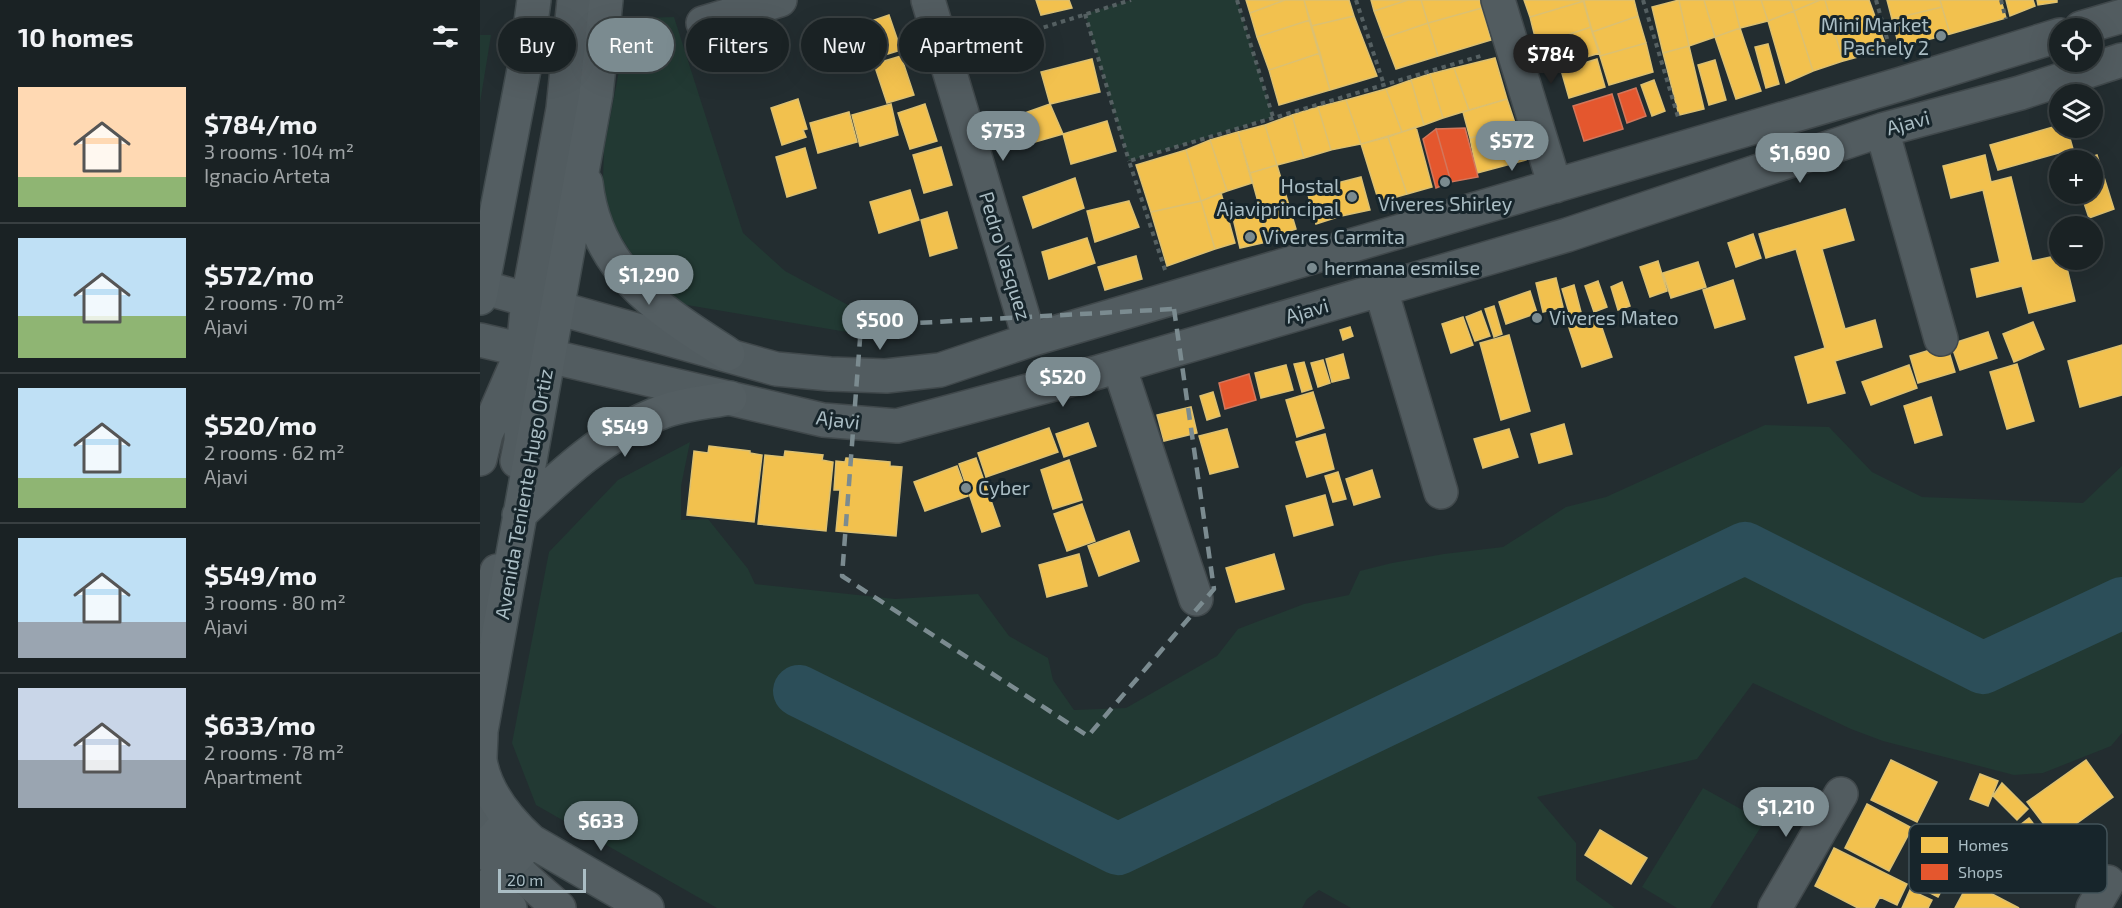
<!DOCTYPE html>
<meta charset="utf-8">
<style>
body{margin:0;font-family:"Exo 2",sans-serif;background:#272f31;color:#f1f3f6;height:100vh;display:flex;flex-direction:column;font-size:22px;white-space:nowrap}
*{box-sizing:border-box;margin:0}
p{font-size:20px;color:#9fa4a6}
.icon{flex:none;width:33px;height:33px;fill:none;stroke:currentColor;stroke-width:2;stroke-linecap:round;stroke-linejoin:round}
.map{position:relative;flex:1;overflow:hidden}
.side{display:flex;flex-direction:column;background:#1a2224;width:480px}
.side>*{flex:none}
.top-card{position:absolute;left:18px;top:18px;width:570px;height:54px;display:flex;gap:12px}
.fabs{position:absolute;left:1569px;top:18px;display:grid;gap:12px}
.fabs a{display:grid;place-items:center;width:54px;height:54px;border-radius:50%;background:#1a2224;box-shadow:0 6px 24px #0002,0 0 0 2px #383f41;font-size:30px}
.scale{position:absolute;left:18px;bottom:15px;width:88px;box-sizing:border-box;padding-left:6px;border:3px solid #aabdc4;border-top:0;font-size:16px;line-height:21px;white-space:nowrap;color:#aabdc4;-webkit-text-stroke:4px #17252b;paint-order:stroke}
.price{position:absolute;translate:-50% -51px;padding:0 14px;border-radius:21px;background:#7b8b90;color:#fff;font-size:20px;line-height:39px;filter:drop-shadow(0 2px 3px #0008)}
.price::after{content:'';position:absolute;left:50%;top:36px;width:18px;height:14px;margin-left:-9px;background:inherit;clip-path:polygon(0 0,100% 0,50% 100%)}
.price.active{background:#222;color:#fff}
ul{padding:0;list-style:none}
li{display:flex;align-items:center;gap:18px;height:150px;padding:0 18px}
li+li{border-top:2px solid #383f41}
li span{display:grid;place-items:center;flex:none;width:168px;height:120px;border-radius:0px;color:#555}
li>.icon{margin-inline-start:auto}
span .icon{width:72px;height:72px;fill:#fffc;stroke-width:1}
li b{font-size:26px}
h2{display:flex;justify-content:space-between;align-items:center;height:72px;padding:0 18px;font-size:26px}
.pill{padding:0 21px;border-radius:27px;background:#1a2224;box-shadow:0 6px 24px #0002,0 0 0 2px #383f41;font-size:21px;line-height:54px}
.pill.active{background:#7b8b90;color:#fff}
main{display:flex;flex:1;min-height:0}
.map>svg:first-child{display:block}
</style>
<main>
<section class="side">
<h2>10 homes<svg class="icon" aria-label="filters" viewBox="0 0 24 24"><path d="M4 7h16M4 17h16"/><circle cx="9" cy="7" r="2"/><circle cx="15" cy="17" r="2"/></svg></h2>
<ul>
<li><span style="background:linear-gradient(#ffd9b3 75%,#8fb573 0)"><svg class="icon" aria-label="home" viewBox="0 0 24 24"><path d="M3 11l9-7 9 7M6 9v11h12V9"/></svg></span><div><b>$784/mo</b><p>3 rooms · 104 m²</p><p>Ignacio Arteta</p></div></li>
<li><span style="background:linear-gradient(#bfe0f5 65%,#8fb573 0)"><svg class="icon" aria-label="home" viewBox="0 0 24 24"><path d="M3 11l9-7 9 7M6 9v11h12V9"/></svg></span><div><b>$572/mo</b><p>2 rooms · 70 m²</p><p>Ajavi</p></div></li>
<li><span style="background:linear-gradient(#bfe0f5 75%,#8fb573 0)"><svg class="icon" aria-label="home" viewBox="0 0 24 24"><path d="M3 11l9-7 9 7M6 9v11h12V9"/></svg></span><div><b>$520/mo</b><p>2 rooms · 62 m²</p><p>Ajavi</p></div></li>
<li><span style="background:linear-gradient(#bfe0f5 70%,#9aa5b1 0)"><svg class="icon" aria-label="home" viewBox="0 0 24 24"><path d="M3 11l9-7 9 7M6 9v11h12V9"/></svg></span><div><b>$549/mo</b><p>3 rooms · 80 m²</p><p>Ajavi</p></div></li>
<li><span style="background:linear-gradient(#c9d6e8 60%,#9aa5b1 0)"><svg class="icon" aria-label="home" viewBox="0 0 24 24"><path d="M3 11l9-7 9 7M6 9v11h12V9"/></svg></span><div><b>$633/mo</b><p>2 rooms · 78 m²</p><p>Apartment</p></div></li>
</ul>
</section>
<div class="map">
<svg width="1642" height="908" viewBox="0 0 1642 908">
<rect width="100%" height="100%" fill="#232d30"/>
<!-- green -->
<path fill="#223933" d="M651 0H757L793 117 649 161 605 14Z
M194 17 263 233 305 271 381 312 379 334 201 304 153 256 122 206 124 150 146 34 160 18Z
M0 35H11L0 103Z
M1285 425 1349 427 1392 472 1442 497 1603 503 1642 466V733L1631 746 1563 773 1534 775 1403 741 1371 729 1273 683 1217 759 1057 797 1096 843V880L1135 908H871L839 890 827 899 822 908H237L56 805 32 743 69 552 138 480 210 442 201 486V520L228 519 268 569 275 584 415 599 498 594 529 636 568 658 573 680 594 710 646 708 737 656 758 629 824 604 869 595 880 571 912 563 964 554 1023 547 1086 507 1126 497Z
M1223 788 1284 822 1230 908H1197L1162 887Z"/>
<!-- homes -->
<path fill="#f2c14e" stroke="#dcc071" stroke-width="1.5" d="M556 0H589L592 8 561 15Z
M766 0H805L770 13Z
M805 0H824L830 20 777 37 770 13Z
M824 0H869L874 16 831 26Z
M891 0H928L894 11Z
M928 0H941L948 23 904 38 894 11Z
M941 0H1000L1002 8 948 23Z
M1044 0H1103L1104 1 1050 17Z
M1103 0H1154L1158 16 1112 32Z
M1199 0H1224L1235 37 1209 46Z
M1199 0 1209 46 1183 53 1172 7Z
M1224 0H1253L1260 28 1235 37Z
M1253 0H1281L1288 21 1260 28Z
M1281 0H1310L1314 11 1288 21Z
M1310 0H1340L1314 11Z
M1340 0H1345L1363 61 1333 71 1314 11Z
M1345 0H1389L1407 49 1363 61Z
M1407 0H1460L1462 7 1412 19Z
M1460 0H1521L1526 18 1470 34Z
M1526 0H1553L1555 6 1530 16Z
M1557 0H1577V2L1558 5Z
M1104 1 1111 27 1057 45 1050 17Z
M1462 7 1470 34 1419 47 1412 19Z
M1002 8 1011 40 958 56 948 23Z
M1314 11 1333 71 1306 83 1288 21Z
M409 15 421 50 388 60 377 26Z
M874 16 897 76 850 90 831 26Z
M1158 16 1166 43 1120 56 1112 32Z
M830 20 840 53 789 70 777 37Z
M948 23 958 56 916 69 904 38Z
M1111 27 1120 53 1063 70 1057 45Z
M1260 28 1281 91 1256 99 1235 37Z
M1166 43 1173 72 1129 85 1120 56Z
M1288 44 1299 84 1286 88 1275 47Z
M1209 46 1224 109 1199 115 1183 53Z
M840 53 850 90 799 105 789 70Z
M421 56 434 95 407 103 394 64Z
M1015 58 1027 99 989 110 974 68Z
M612 59 620 92 570 104 561 72Z
M1117 59 1125 87 1089 98 1081 70Z
M1235 60 1246 100 1229 105 1218 65Z
M974 68 989 110 963 118 950 74Z
M950 74 963 118 944 125 931 80Z
M931 80 944 125 922 132 906 89Z
M1174 80 1185 111 1172 116 1161 85Z
M906 89 922 132 881 144 866 100Z
M318 99 327 129 323 130 326 137 302 145 291 108Z
M1027 99 1036 126 990 138 983 112Z
M866 100 881 144 851 150 838 107Z
M411 104 418 135 380 146 372 115Z
M445 104 457 141 430 149 418 113Z
M570 104 583 134 531 149 522 121Z
M838 107 851 150 824 158 812 115Z
M369 112 377 142 338 153 330 123Z
M812 115 824 158 797 165 785 125Z
M627 121 636 151 591 164 583 134Z
M785 125 797 165 770 173 758 132Z
M1580 125V128H1587L1593 149 1518 170 1510 145Z
M1036 126 1046 160 997 173 990 138Z
M936 127 952 187 927 194 908 137Z
M758 132 772 183 747 191 730 140Z
M908 137 927 194 899 202 881 144Z
M730 140 747 191 721 201 706 150Z
M461 147 472 185 444 193 433 155Z
M325 148 336 188 307 197 296 157Z
M706 150 721 201 671 212 656 165Z
M1505 155 1511 182 1531 177 1552 261 1580 255V260H1585L1595 301 1549 313 1542 286 1497 297 1491 269 1520 262 1503 190 1471 198 1463 166Z
M1617 155 1634 209 1609 218 1601 194H1612V160H1601Z
M797 165 816 229 788 238 770 173Z
M881 177 890 210 861 216 853 184Z
M595 178 604 208 553 228 543 197Z
M853 184 861 216 836 224 827 191Z
M430 190 439 220 399 233 390 202Z
M741 193 755 243 735 249 721 201Z
M649 201 659 227 615 242 607 211Z
M721 201 735 249 687 266 671 212Z
M1365 209 1374 240 1342 249 1365 329 1395 320 1402 347 1355 361 1365 393 1328 403 1315 357 1345 348 1316 249 1286 258 1279 234Z
M467 212 477 248 450 256 441 220Z
M780 212 787 242 760 248 753 218Z
M1273 234 1281 258 1256 267 1248 243Z
M607 238 615 263 569 279 562 252Z
M656 256 662 279 625 290 618 267Z
M1178 261 1187 291 1170 297 1160 267Z
M1218 262 1226 287 1191 298 1183 273Z
M1076 278 1083 307 1063 312 1056 283Z
M1253 280 1265 319 1235 328 1223 290Z
M1118 281 1127 307 1114 312 1105 286Z
M1142 282 1150 306 1138 310 1131 287Z
M1094 285 1102 316 1091 319 1082 289Z
M1050 291 1057 313 1026 324 1019 302Z
M1014 306 1022 334 1014 337 1005 309Z
M1001 311 1010 336 995 341 986 317Z
M983 317 993 345 971 353 962 324Z
M1119 319 1132 357 1102 367 1089 328Z
M1553 322 1564 349 1534 362 1523 334Z
M870 327 873 336 863 340 860 330Z
M1508 332 1517 358 1480 370 1471 344Z
M1029 335 1050 411 1021 420 1000 343Z
M1467 345 1475 372 1438 383 1430 356Z
M1642 345V395L1600 407 1588 361Z
M863 354 869 378 852 382 846 359Z
M843 360 850 383 838 387 831 363Z
M824 362 832 389 822 392 814 364Z
M1537 364 1554 421 1527 429 1510 372Z
M806 365 813 390 781 398 775 373Z
M1429 365 1437 388 1391 405 1382 382Z
M733 392 740 416 727 420 720 396Z
M833 392 844 428 817 437 806 400Z
M1451 397 1462 435 1435 443 1424 406Z
M711 407 717 433 684 441 677 415Z
M608 423 616 446 584 457 576 434Z
M1084 424 1092 454 1059 463 1051 434Z
M569 428 578 452 506 477 498 453Z
M747 429 758 467 730 474 719 436Z
M1029 429 1038 457 1003 468 994 439Z
M845 434 854 469 827 477 816 442Z
M229 446 270 451V453L282 455 274 522 207 515 214 451 228 453Z
M305 451 343 455 342 460 353 462 346 531 278 524 285 455 304 457Z
M366 458 410 462V466L422 467 416 536 356 531 360 490H354L356 461 365 462Z
M496 458 520 526 502 532 479 464Z
M589 460 602 500 573 509 561 470Z
M477 466 488 496 445 511 434 482Z
M892 470 900 497 874 505 866 479Z
M858 472 866 499 853 502 845 476Z
M845 495 853 525 814 536 806 506Z
M602 504 615 541 587 551 574 514Z
M649 531 659 561 619 576 608 546Z
M599 554 607 586 567 597 559 565Z
M794 554 804 589 756 602 746 568Z
M1411 760 1457 782 1437 822 1391 800Z
M1606 760 1633 797 1575 839 1547 802Z
M1500 774 1518 781 1508 806 1490 799Z
M1522 783 1548 809 1537 820 1513 796Z
M1387 804 1432 828 1409 871 1365 848Z
M1549 818 1586 866 1553 892 1516 844Z
M1120 830 1167 858 1151 884 1105 855Z
M1354 848 1427 884 1417 905 1400 897 1394 908H1378L1335 886Z
M1463 849 1479 858 1458 897 1442 889Z
M1489 882 1539 908H1475Z
M1430 890 1452 900 1448 908H1422Z"/>
<!-- shops -->
<path fill="#e4572e" stroke="#d3765b" stroke-width="1.5" d="M1156 88 1166 116 1147 123 1138 94Z
M1132 94 1143 129 1104 141 1093 106Z
M985 128 998 177 971 182 956 129Z
M956 129 971 182 956 188 943 139Z
M769 374 776 400 745 409 739 383Z"/>
<g fill="none" stroke-linecap="round" stroke-linejoin="round">
<!-- river -->
<path stroke="#2c4e59" stroke-width="52" d="M319 691 638 849 1265 548 1503 668 1642 603"/>
<!-- minor casing -->
<g stroke="#40484b" stroke-width="36">
<path id="minor" d="M448 0 550 340
M1018 0 1075 186
M223 23 300 0
M1601 28 1642 16
M1402 130 1461 339
M2 287 296 369 350 374 406 376 460 370 550 340 1421 84 1580 35
M901 290 961 492
M0 340 343 420 417 426 615 373 1087 235 1402 130 1540 93 1642 60
M639 366 716 599
M0 459 6 434 36 365
M37 461 41 441 43 350 48 299 83 109 94 0
M0 626 5 614 17 571
M0 814C14 856 48 880 79 908
M1295 908 1361 794
M1613 908 1628 882"/>
</g>
<!-- major casing -->
<g stroke="#404a4d" stroke-width="36">
<path id="major" d="M126 0 116 94 1 731C1 741 0 751 0 760 5 792 28 820 51 841L167 908
M106 183C116 272 180 310 248 354
M0 298 46 59 54 0
M39 515C82 474 125 433 182 412 202 404 228 402 250 398
M0 853 30 820
M0 888 30 908
M0 895 51 841"/>
</g>
<!-- path -->
<path stroke="#556062" stroke-width="4" stroke-dasharray="4.5 4.5" stroke-linecap="butt" d="M757 0 793 117
M876 0 904 85
M1163 0 1198 117
M1396 0 1412 56
M1521 0 1526 19
M605 14 649 161
M495 49 651 0
M685 270 649 161 1004 55"/>
<!-- minor -->
<use href="#minor" stroke="#525c60" stroke-width="33"/>
<!-- major -->
<use href="#major" stroke="#545e62" stroke-width="33"/>
</g>
<!-- marked area -->
<path fill="none" stroke="#7b8b90" stroke-width="4.5" stroke-dasharray="12 8" stroke-linejoin="round" d="M694 309 734 589 608 736 362 576 381 326Z"/>
<!-- markers -->
<g fill="#7b8b90" stroke="#17252b" stroke-width="2">
<circle cx="1461" cy="36" r="6"/>
<circle cx="965" cy="182" r="6"/>
<circle cx="872" cy="197" r="6"/>
<circle cx="770" cy="237" r="6"/>
<circle cx="832" cy="268" r="6"/>
<circle cx="1057" cy="318" r="6"/>
<circle cx="486" cy="488" r="6"/>
</g>
<g text-anchor="middle" stroke-width="6" stroke-linejoin="round" paint-order="stroke">
<!-- poi labels -->
<g font-size="20" fill="#aabdc4" stroke="#17252b" text-anchor="start">
<text x="1449" y="32" text-anchor="end">Mini Market<tspan x="1449" dy="23">Pachely 2</tspan></text>
<text x="860" y="193" text-anchor="end">Hostal<tspan x="860" dy="23">Ajaviprincipal</tspan></text>
<text x="965" y="211" text-anchor="middle">Viveres Shirley</text>
<text x="782" y="244">Viveres Carmita</text>
<text x="844" y="275">hermana esmilse</text>
<text x="1069" y="325">Viveres Mateo</text>
<text x="498" y="495">Cyber</text>
</g>
<!-- street labels -->
<g font-size="20" fill="#aabdc4" stroke="#17252b">
<text transform="translate(1428 123) rotate(-15)" y="7">Ajavi</text>
<text transform="translate(525 256) rotate(73)" y="7">Pedro Vasquez</text>
<text transform="translate(827 311) rotate(-16)" y="7">Ajavi</text>
<text transform="translate(358 420) rotate(7)" y="7">Ajavi</text>
<text transform="translate(44 494) rotate(-80)" y="7">Avenida Teniente Hugo Ortiz</text>
</g>
</g>
<!-- legend -->
<rect x="1429" y="824" width="198" height="69" rx="9" fill="#17252b" stroke="#435359" stroke-width="1.5"/>
<rect x="1441" y="837" width="27" height="16" fill="#f2c14e"/>
<rect x="1441" y="864" width="27" height="16" fill="#e4572e"/>
<g font-size="16" fill="#aabdc4">
<text x="1478" y="851">Homes</text>
<text x="1478" y="878">Shops</text>
</g>
</svg>
<div class="fabs">
<a><svg class="icon" aria-label="locate" viewBox="0 0 24 24"><circle cx="12" cy="12" r="6"/><path d="M12 2v4M12 18v4M2 12h4M18 12h4"/></svg></a>
<a><svg class="icon" aria-label="layers" viewBox="0 0 24 24"><path d="M12 4l9 5-9 5-9-5zM3 14l9 5 9-5"/></svg></a>
<a>+</a>
<a>−</a>
</div>
<div class="scale">20 m</div>
<b class="price active" style="left:1071px;top:85px">$784</b>
<b class="price" style="left:523px;top:162px">$753</b>
<b class="price" style="left:1032px;top:172px">$572</b>
<b class="price" style="left:1320px;top:184px">$1,690</b>
<b class="price" style="left:169px;top:306px">$1,290</b>
<b class="price" style="left:400px;top:351px">$500</b>
<b class="price" style="left:583px;top:408px">$520</b>
<b class="price" style="left:145px;top:458px">$549</b>
<b class="price" style="left:1306px;top:838px">$1,210</b>
<b class="price" style="left:121px;top:852px">$633</b>
<div class="top-card">
<a class="pill">Buy</a>
<a class="pill active">Rent</a>
<a class="pill">Filters</a>
<a class="pill">New</a>
<a class="pill">Apartment</a>
</div>
</div>
</main>
